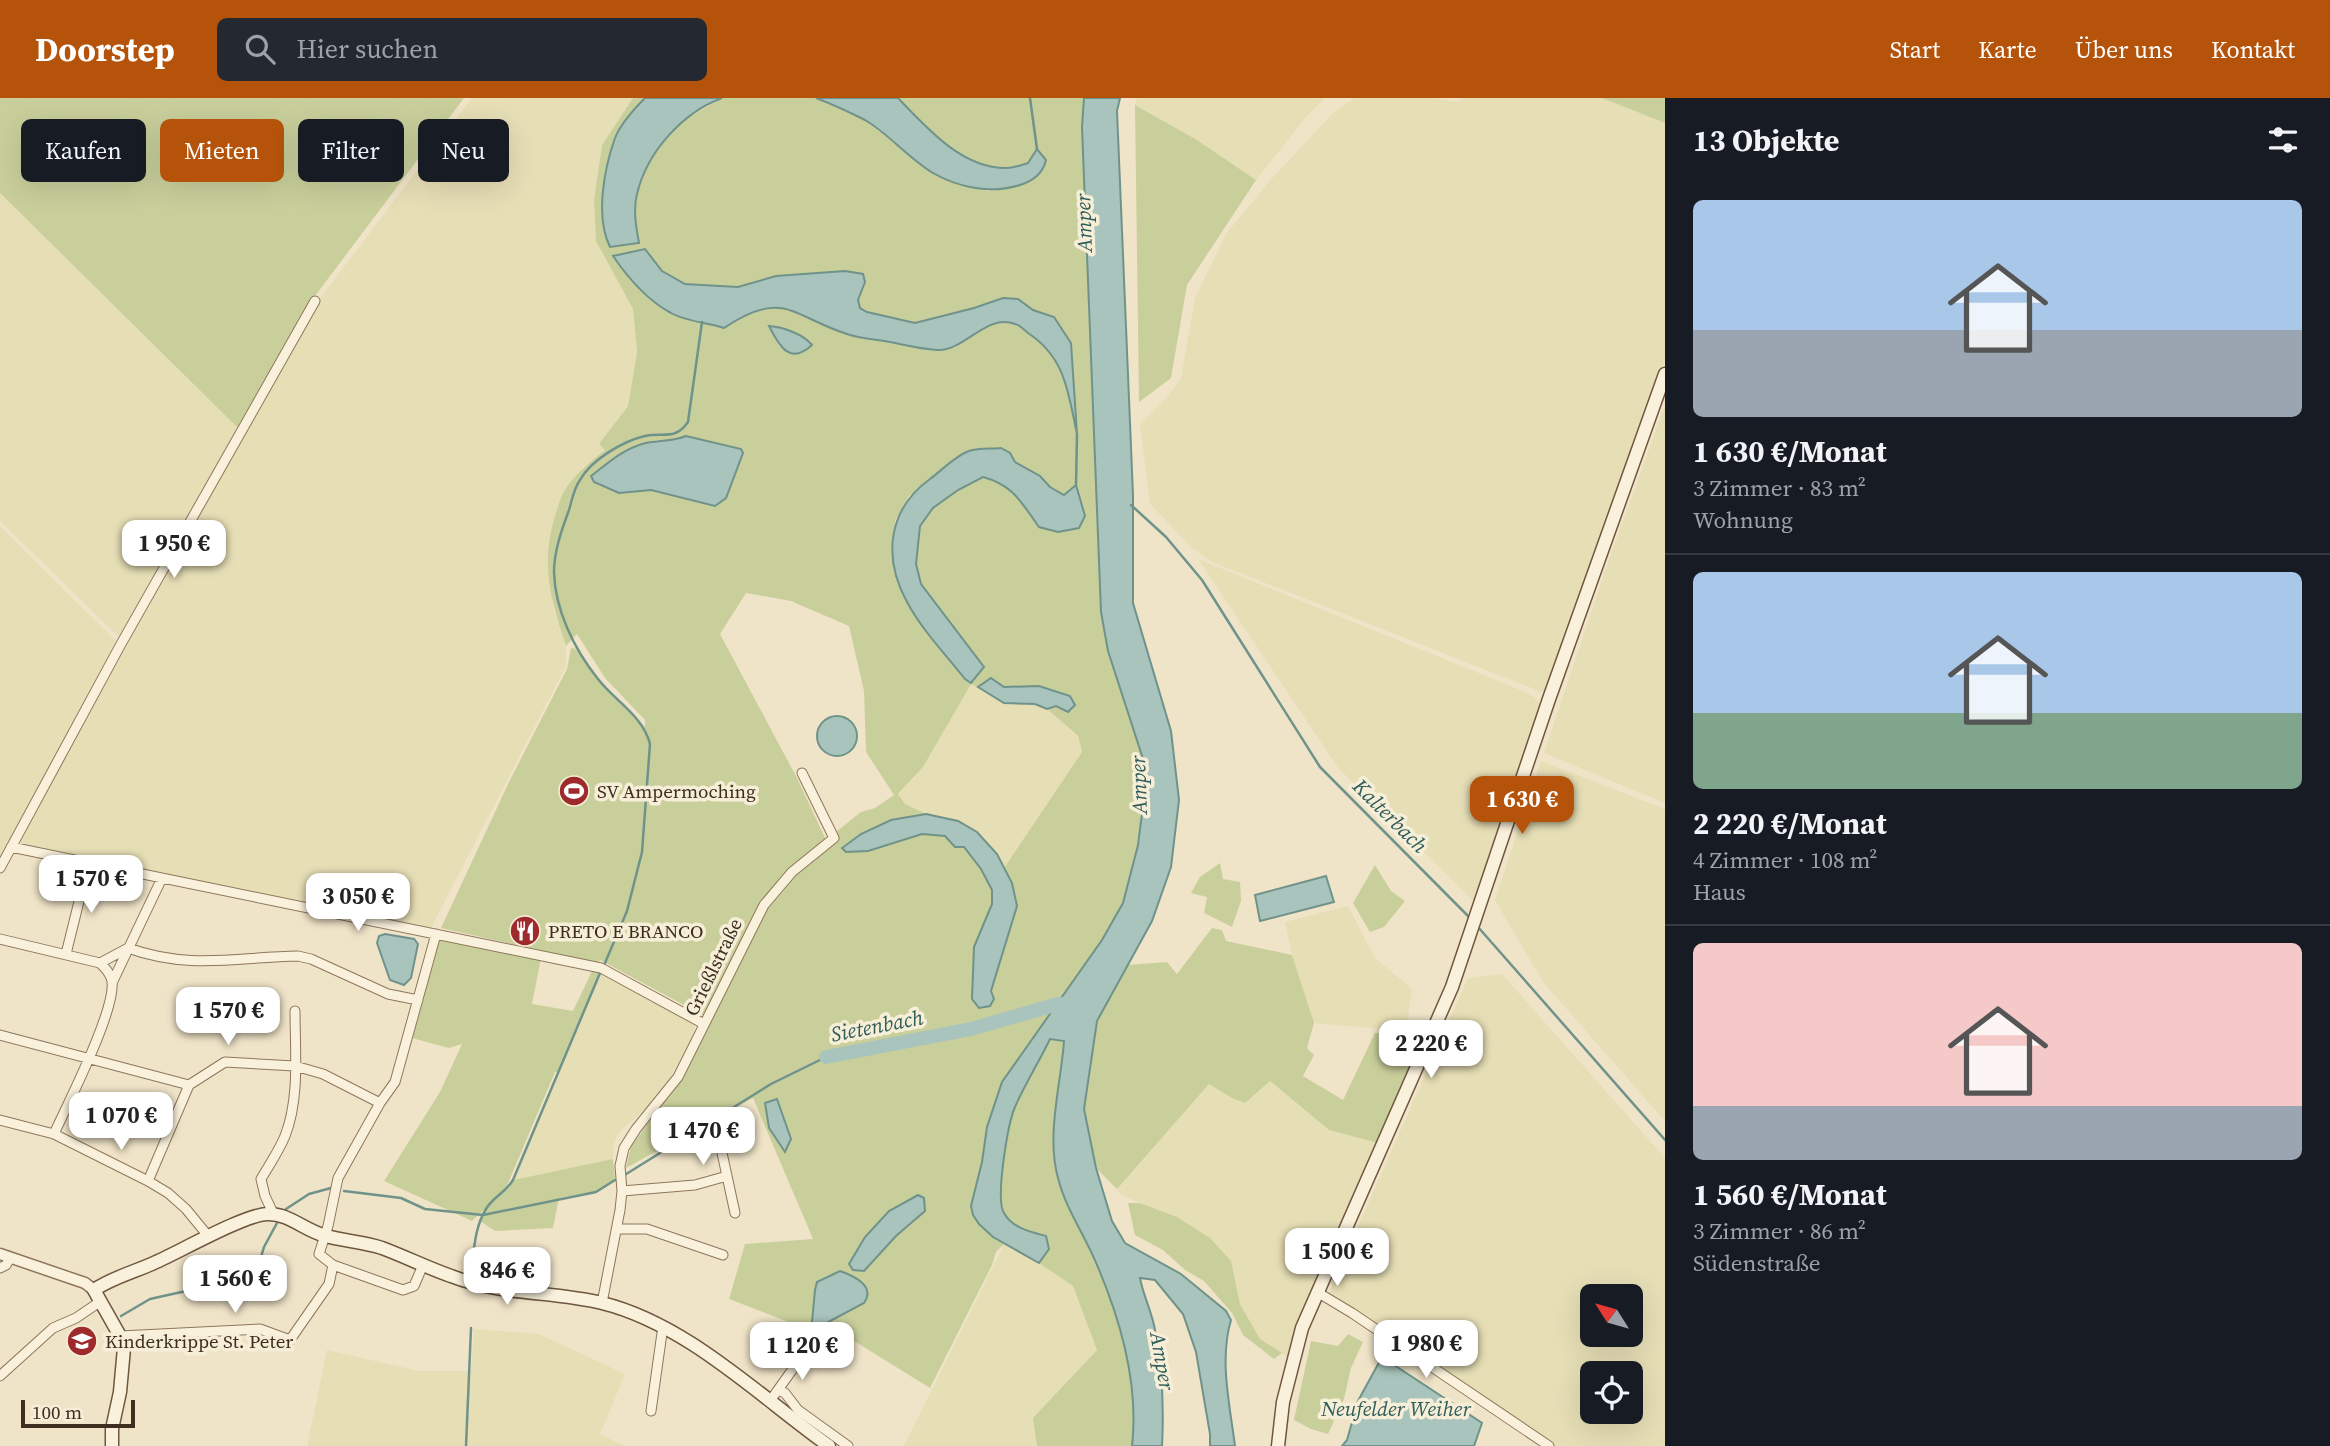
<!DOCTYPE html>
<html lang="de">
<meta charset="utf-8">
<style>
body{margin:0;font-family:"Source Serif 4",serif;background:#242831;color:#f1f3f6;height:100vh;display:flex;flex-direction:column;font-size:26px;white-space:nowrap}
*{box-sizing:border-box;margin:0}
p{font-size:23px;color:#9ea1a6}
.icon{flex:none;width:38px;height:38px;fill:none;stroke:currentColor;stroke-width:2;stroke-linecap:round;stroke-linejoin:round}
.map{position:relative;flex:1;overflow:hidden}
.drawer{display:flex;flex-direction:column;background:#171b24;width:665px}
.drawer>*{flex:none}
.hud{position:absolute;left:21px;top:21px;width:665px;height:63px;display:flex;gap:14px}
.needle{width:46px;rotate:307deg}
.fabs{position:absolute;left:1580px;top:1186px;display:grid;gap:14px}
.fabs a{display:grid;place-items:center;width:63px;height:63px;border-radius:10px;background:#171b24;box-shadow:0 7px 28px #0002;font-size:35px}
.scale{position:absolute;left:21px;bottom:18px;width:114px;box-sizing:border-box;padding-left:7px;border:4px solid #3d2e20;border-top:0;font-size:19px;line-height:24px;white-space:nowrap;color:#3d2e20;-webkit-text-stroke:5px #f7eed8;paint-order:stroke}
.price{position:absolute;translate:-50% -60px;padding:0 16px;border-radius:14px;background:#fff;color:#222;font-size:23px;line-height:46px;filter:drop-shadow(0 2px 4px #0008)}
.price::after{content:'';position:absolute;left:50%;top:42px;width:21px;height:16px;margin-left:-10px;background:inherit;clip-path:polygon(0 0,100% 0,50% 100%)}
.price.current{background:#b45309;color:#fff}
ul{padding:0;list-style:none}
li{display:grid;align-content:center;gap:14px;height:371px;padding:0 28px}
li+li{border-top:2px solid #363941}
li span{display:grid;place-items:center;height:217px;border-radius:10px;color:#555}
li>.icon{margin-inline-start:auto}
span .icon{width:126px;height:126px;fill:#fffc;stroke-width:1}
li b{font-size:30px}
h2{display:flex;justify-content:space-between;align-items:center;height:84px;padding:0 28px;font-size:30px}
.pill{padding:0 24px;border-radius:10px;background:#171b24;box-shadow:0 7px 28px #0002;font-size:24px;line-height:63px}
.pill.current{background:#b45309;color:#fff}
header{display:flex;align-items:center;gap:42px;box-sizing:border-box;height:98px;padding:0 35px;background:#b45309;color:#fff}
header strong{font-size:33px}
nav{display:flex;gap:38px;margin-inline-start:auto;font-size:24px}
.search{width:490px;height:63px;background:#242831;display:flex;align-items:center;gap:18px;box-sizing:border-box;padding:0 24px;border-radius:10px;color:#9ea1a6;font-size:26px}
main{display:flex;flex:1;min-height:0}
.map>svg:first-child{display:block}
</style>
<header>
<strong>Doorstep</strong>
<div class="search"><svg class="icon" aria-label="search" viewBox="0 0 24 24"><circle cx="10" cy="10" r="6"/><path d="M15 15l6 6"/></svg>Hier suchen</div>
<nav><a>Start</a><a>Karte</a><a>Über uns</a><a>Kontakt</a></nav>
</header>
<main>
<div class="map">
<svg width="1665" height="1348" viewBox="0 0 1665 1348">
<rect width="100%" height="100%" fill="#f0e4c8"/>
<!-- farmland -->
<path fill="#e6deb5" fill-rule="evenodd" d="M472 0H633L602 47 594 102 596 143 633 211 637 254 628 308 599 346 605 351 583 369 574 382 552 506 566 548V568L431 830 16 747 126 542 318 203Z
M1137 0H1325L1306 19 1256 82 1197 42 1135 7Z
M1354 0H1437L1457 4 1461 0H1602L1665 25V262L1545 593 1542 594 1212 464 1192 450 1150 406 1140 326 1166 300 1181 280 1195 200 1226 136 1268 85 1333 15Z
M0 95 240 332 121 541 0 423Z
M1665 307V705L1544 655 1605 473Z
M0 428 117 544 0 761Z
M1198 461 1530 596 1540 605 1478 807 1339 671Z
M971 585 1004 605 1036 606 1047 611 1078 639 1082 654 1004 770 997 756 958 723 926 716 905 706 898 697 923 669Z
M1541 663 1665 711V1023L1543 884 1495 802Z
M1348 808 1375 860 1412 891 1406 933 1313 925 1292 857 1285 824Z
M601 874 694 925 695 930 691 944 669 981 646 1011 619 1034 614 1045 613 1061 513 1082Z
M1502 876 1665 1060V1348H1555L1329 1194 1468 880ZM1592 1199H1631V1237H1592ZM1592 1276H1631V1314H1592Z
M1270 983 1329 1032 1378 1045 1314 1191 1288 1259 1260 1241 1240 1206 1231 1163 1177 1119 1123 1098 1117 1091 1209 986 1232 1000Z
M1004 1146 1039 1165 1073 1188 1097 1252 1034 1320 1037 1348H904Z
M474 1231 539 1236 625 1276 600 1336 624 1348H307L327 1252 419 1273H471Z"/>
<!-- green -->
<path fill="#c9cf9b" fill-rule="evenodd" d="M0 0H464L312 202 240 332 0 95Z
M633 0H645C634 11 621 25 615 40 605 69 596 121 610 149L639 145 635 121 637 96 648 67 664 42 686 21 722 0H816L866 23 934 75 988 93 1028 65C1022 67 1014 70 1007 70 962 71 926 29 898 0H1084L1082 29 1108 553 1144 664 1145 692 1138 747 1123 805 1102 842 1002 984 987 1029 982 1064 993 1139 1004 1146 996 1154 992 1167 930 1290 838 1233 809 1232 729 1201 745 1146 813 1141 753 1000 626 1070 631 1048 685 975 712 922 600 862 598 865 441 830 509 684 567 571 571 550 578 551 598 581 645 629V622L605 580 577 536 566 548C550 500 540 465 556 415 558 409 560 401 563 395 573 378 589 364 605 352L599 346 628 308 637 254 633 211 596 143 594 102 602 47ZM645 151 662 174 685 186 738 189 776 178 845 173 865 184 858 202 860 210 867 214 915 225 974 210 1003 200 1018 201 1033 212 1054 219 1076 330C1064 287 1068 261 1026 233 1017 227 1008 222 996 225 981 230 967 241 954 250L847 236 795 212 778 209 752 215 724 230C677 217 641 199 613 158ZM770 228C782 229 804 236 812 247L804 254 779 248ZM686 338 715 408 592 379C608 365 622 352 642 346 657 342 672 344 686 338ZM967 354 1010 355 1015 364 1040 378 1050 389 1064 398 1076 388 1085 418 1039 429C1021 404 1013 387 982 379L958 392 933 410 920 428 916 466 921 486 984 569 965 581 908 506 897 483 895 423 909 398ZM746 495 791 503 849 528 864 593 866 654 894 697 875 710 861 714 826 742 797 680 720 536ZM991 581 1004 589 1039 588 1070 598 1047 611 1078 638 1082 654 1004 770 1012 785 1017 808 991 893 979 910 972 900 974 849 992 806V792L981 771 964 749H955L945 738 922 736 868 753 846 754 861 736 891 722 926 716 905 706 898 696 923 669 971 586 978 589ZM917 1122 896 1138 864 1173 849 1165Z
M1602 0H1665V25Z
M1135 7 1197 42 1256 82 1187 187 1171 280 1139 304Z
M1220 765 1223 781 1240 784 1241 803 1232 829 1204 815 1207 799 1191 795 1200 779Z
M1375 767 1391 793 1405 803 1384 829 1370 834 1353 805Z
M1212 830 1222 832 1226 843 1292 857 1314 925 1307 950 1314 957 1303 978 1343 1002 1375 935 1408 937 1423 952 1378 1045 1329 1032 1270 983 1245 1005 1232 1000 1209 986 1117 1091 1096 1070 1084 1011 1097 923 1128 867 1167 864 1177 876Z
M438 841 541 860 532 906 573 913 593 871 600 875 558 974H555L506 1090 494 1101 508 1091 513 1082 613 1061 615 1082 598 1093 559 1100 553 1130 495 1133 480 1123 486 1110 472 1123 384 1083 440 994 462 946 449 950 412 940Z
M1050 941 1064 943 1058 990 1096 1165 1116 1214 1130 1271 1134 1329 1132 1348H1037L1033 1320 1097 1252 1073 1188 1039 1165 1049 1151 1046 1138C1031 1134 1012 1130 1004 1115 995 1101 1008 1025 1015 1009 1025 985 1039 964 1050 941Z
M1128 1105H1140L1177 1119 1210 1140 1231 1163 1240 1206 1260 1241 1282 1255 1274 1261 1243 1237 1232 1215 1204 1183 1185 1172 1163 1152 1135 1137Z
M1348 1236 1363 1244 1351 1270 1344 1301 1328 1336 1311 1331 1294 1322 1311 1243 1338 1248Z"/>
<!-- water -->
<path fill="#a9c4bc" stroke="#6f938a" stroke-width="2" d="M645 0H722C682 15 647 54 637 96 633 112 636 129 639 145L610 149C595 119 604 71 615 40 621 25 634 11 645 0Z
M816 0H898C926 29 962 71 1007 70 1014 70 1021 67 1028 65L1037 51 1046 62C1043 75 1033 83 1020 87 992 96 959 90 933 75 908 60 889 36 865 22 849 14 832 6 816 0Z
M1084 0H1120L1117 13 1133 397V505L1171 633 1179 702 1171 769 1152 823 1097 923 1084 1011 1096 1070 1112 1123 1125 1145 1181 1176 1226 1213 1231 1222C1219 1262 1230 1308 1235 1348H1210V1336L1196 1254 1183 1216 1155 1182 1140 1180C1143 1197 1152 1214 1155 1232 1162 1269 1164 1310 1162 1348H1132C1139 1287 1121 1223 1097 1167 1085 1137 1066 1112 1058 1080 1046 1037 1061 986 1064 943L1050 941C1039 964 1025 986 1015 1009 1008 1025 995 1101 1004 1115 1012 1130 1031 1134 1046 1138L1049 1151 1039 1165 993 1139 979 1126 973 1117 971 1108 982 1064 987 1029 1002 984 1102 842 1123 805 1138 747 1145 692 1144 664 1108 553 1101 514 1082 29Z
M645 151 662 173 685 186 738 189 776 178 845 173 863 176 865 184 858 202 860 210 867 214 915 225 974 210 1003 200 1018 201 1033 212 1054 219 1071 245 1077 336C1068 295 1066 260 1028 235 1024 232 1020 227 1015 226 986 215 964 254 937 252 921 251 905 247 890 244 876 241 861 241 847 236 793 219 784 190 724 230 708 225 685 223 671 215 647 202 628 180 613 158Z
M769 228C783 229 803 236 812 247 789 268 779 247 769 228Z
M686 338 741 351 743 355 726 400 715 408 651 392 619 395 594 384 591 378C608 365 622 352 642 346 657 342 672 344 686 338Z
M1001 350 1010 355 1015 364 1040 378 1050 389 1064 397 1076 387 1085 418 1079 430 1058 434 1039 429C1021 404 1013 387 983 379L958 392 933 410 920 428 916 466 921 486 984 569 971 585 965 581C946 557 922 532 907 504 883 460 887 412 930 381 941 373 955 358 969 353 978 350 991 351 1001 350Z
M991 580 1004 589 1039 588 1070 598 1075 607 1068 614 1056 608 1047 611 1035 606 1004 605 978 589Z
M817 638a20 20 0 1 1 40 0a20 20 0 1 1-40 0Z
M926 716 958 723 977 734 997 756 1012 785 1017 808 991 893 994 901 990 908 979 910 972 901 974 849 992 806V792L981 771 964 749H955L945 738 922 736 868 753 846 754 842 750 861 736 891 722Z
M1326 778 1334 804 1260 823 1255 797Z
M385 836 414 841 418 846 411 880 404 887 390 882 377 845 379 838Z
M777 1001 791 1041 785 1054 769 1030 765 1005Z
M918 1097 924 1100 925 1113 896 1138 864 1173 853 1172 849 1166 865 1139 889 1113Z
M840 1173C854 1178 876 1188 864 1205L819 1229 812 1224 815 1192 817 1184Z
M1382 1259 1482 1325 1474 1348H1342L1347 1342 1358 1303Z"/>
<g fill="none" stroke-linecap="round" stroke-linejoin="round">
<!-- stream -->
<path stroke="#6f938a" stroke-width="2.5" d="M1030 0 1037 51
M1076 387 1077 336
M1131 407 1166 439 1202 482 1320 669 1471 821
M1478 829 1665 1042
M605 865 627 813 642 754 650 646C643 618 615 603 598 581 574 551 555 512 554 474 554 453 562 431 569 412 572 402 574 390 580 382 591 362 623 343 645 338 663 334 675 343 688 324L702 224
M623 1078 771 986 826 959
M344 1093 401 1100 425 1111 483 1117 596 1094 615 1082
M286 1111 309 1096 331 1090
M471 1176C474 1155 474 1130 486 1111 493 1099 506 1094 513 1082L600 875
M121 1218 150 1201 195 1191 245 1188 255 1179 264 1149 277 1125
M466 1348 471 1230"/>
<!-- river -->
<path stroke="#a9c4bc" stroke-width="14" d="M826 959 971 931 1058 906 1074 907"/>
<!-- minor casing -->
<g stroke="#8d765c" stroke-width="11">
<path id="minor" d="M11 749 601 870 704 926
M0 770 121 546 315 203
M0 841 100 865C106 871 110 875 112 883 116 912 68 1005 54 1036
M66 856 87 771
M100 865 128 850C189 872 237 859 298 858L311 861 388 896 418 902
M112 885 162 780
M0 937 189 987
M0 1022 54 1036 148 1083 168 1095 186 1111 209 1139
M722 1055 727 1078
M148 1083 189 987 225 964 295 968 323 976 380 1005
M622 1093 695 1087 727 1078 735 1115
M273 1115 265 1098 261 1081C269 1067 279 1053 285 1038 300 1000 295 953 295 913
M617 1131H647L723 1157
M423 1167 414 1188 403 1192 333 1167 319 1156 328 1128 338 1080 380 1005 395 984 436 836
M0 1170 6 1167 10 1160
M1317 1194 1352 1215 1549 1348
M602 1205 620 1112 622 1093 620 1068 624 1050 636 1031 678 979 764 807 792 774 834 740 802 675
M120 1238 260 1231 290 1242 329 1186 333 1167
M0 1278 53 1230 76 1220 101 1203
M778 1292 785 1295 798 1312 848 1348
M770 1303 810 1247
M651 1313 662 1235 665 1231"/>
</g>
<!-- tertiary casing -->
<g stroke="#8d765c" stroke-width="13">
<path id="tertiary" d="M0 1156 85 1185 94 1192"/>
</g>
<!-- secondary casing -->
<g stroke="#6f573f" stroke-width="15">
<path id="secondary" d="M112 1348V1331L120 1294 124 1250 120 1238 94 1192C113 1179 135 1174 156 1164 181 1153 244 1117 267 1116 289 1115 305 1133 326 1138 344 1143 364 1144 382 1150 406 1159 428 1170 451 1178 500 1197 552 1193 602 1205 687 1226 759 1298 829 1348
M1278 1348 1283 1304 1302 1230 1452 889 1549 601 1665 276"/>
</g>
<!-- minor -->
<use href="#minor" stroke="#faf1dc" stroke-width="9"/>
<!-- tertiary -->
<use href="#tertiary" stroke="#faf1dc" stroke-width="10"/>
<!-- secondary -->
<use href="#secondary" stroke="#faf1dc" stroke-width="12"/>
</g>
<!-- icons -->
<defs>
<g id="stadium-disc" transform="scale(1.575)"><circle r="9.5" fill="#9e2a2b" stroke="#f7eed8"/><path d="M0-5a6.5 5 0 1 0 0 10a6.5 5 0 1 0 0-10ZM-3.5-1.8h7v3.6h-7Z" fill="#fff"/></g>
<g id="restaurant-disc" transform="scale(1.575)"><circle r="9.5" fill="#9e2a2b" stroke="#f7eed8"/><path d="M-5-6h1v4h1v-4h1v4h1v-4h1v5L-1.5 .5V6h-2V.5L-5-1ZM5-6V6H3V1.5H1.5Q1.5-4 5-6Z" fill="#fff"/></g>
<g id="school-disc" transform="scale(1.575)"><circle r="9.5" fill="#9e2a2b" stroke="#f7eed8"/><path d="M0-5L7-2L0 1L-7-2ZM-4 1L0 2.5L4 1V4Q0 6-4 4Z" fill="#fff"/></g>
</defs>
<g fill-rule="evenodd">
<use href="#stadium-disc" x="574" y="693"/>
<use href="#restaurant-disc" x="525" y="833"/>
<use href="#school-disc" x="82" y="1243"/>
</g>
<g text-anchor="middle" stroke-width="7" stroke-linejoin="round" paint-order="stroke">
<!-- poi labels -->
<g font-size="19" fill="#3d2e20" stroke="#f7eed8" text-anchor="start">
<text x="597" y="700">SV Ampermoching</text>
<text x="548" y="840">PRETO E BRANCO</text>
<text x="105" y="1250">Kinderkrippe St. Peter</text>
</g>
<!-- street labels -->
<g font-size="19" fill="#3d2e20" stroke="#f7eed8">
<text transform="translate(713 869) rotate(-64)" y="7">Grießlstraße</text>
</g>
<!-- water labels -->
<g font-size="21" font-style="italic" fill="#2f5d5a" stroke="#f7eed8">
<text transform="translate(1084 125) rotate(-92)" y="7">Amper</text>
<text transform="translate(1139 687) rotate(-92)" y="7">Amper</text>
<text transform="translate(1390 718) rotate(45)" y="7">Kalterbach</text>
<text transform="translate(877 928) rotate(-11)" y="7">Sietenbach</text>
<text transform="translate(1162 1263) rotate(80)" y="7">Amper</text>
<text x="1396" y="1318">Neufelder Weiher</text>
</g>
</g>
</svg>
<div class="fabs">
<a><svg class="needle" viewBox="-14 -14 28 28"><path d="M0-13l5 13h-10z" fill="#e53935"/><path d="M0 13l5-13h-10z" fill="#9ea1a6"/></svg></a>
<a><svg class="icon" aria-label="locate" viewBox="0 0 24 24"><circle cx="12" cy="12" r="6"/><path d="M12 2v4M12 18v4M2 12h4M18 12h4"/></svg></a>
</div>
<div class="scale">100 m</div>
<b class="price" style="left:174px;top:482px">1 950 €</b>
<b class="price current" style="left:1522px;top:738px">1 630 €</b>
<b class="price" style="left:91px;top:817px">1 570 €</b>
<b class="price" style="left:358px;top:835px">3 050 €</b>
<b class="price" style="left:228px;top:949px">1 570 €</b>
<b class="price" style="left:1431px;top:982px">2 220 €</b>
<b class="price" style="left:121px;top:1054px">1 070 €</b>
<b class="price" style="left:703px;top:1069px">1 470 €</b>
<b class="price" style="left:1337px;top:1190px">1 500 €</b>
<b class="price" style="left:507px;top:1209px">846 €</b>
<b class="price" style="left:235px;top:1217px">1 560 €</b>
<b class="price" style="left:1426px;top:1282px">1 980 €</b>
<b class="price" style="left:802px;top:1284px">1 120 €</b>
<div class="hud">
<a class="pill">Kaufen</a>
<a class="pill current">Mieten</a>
<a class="pill">Filter</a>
<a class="pill">Neu</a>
</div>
</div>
<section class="drawer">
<h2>13 Objekte<svg class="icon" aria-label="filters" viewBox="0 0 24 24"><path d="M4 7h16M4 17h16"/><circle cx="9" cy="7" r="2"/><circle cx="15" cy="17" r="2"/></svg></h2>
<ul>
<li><span style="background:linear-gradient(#a9c7e8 60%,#9aa5b1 0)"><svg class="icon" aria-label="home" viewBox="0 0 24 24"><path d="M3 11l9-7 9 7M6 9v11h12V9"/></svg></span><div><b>1 630 €/Monat</b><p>3 Zimmer · 83 m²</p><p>Wohnung</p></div></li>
<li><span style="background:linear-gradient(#a9c7e8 65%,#7fa58c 0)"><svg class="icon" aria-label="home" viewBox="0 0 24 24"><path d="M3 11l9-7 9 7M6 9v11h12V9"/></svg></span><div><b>2 220 €/Monat</b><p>4 Zimmer · 108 m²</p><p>Haus</p></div></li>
<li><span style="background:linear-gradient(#f6c9c9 75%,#9aa5b1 0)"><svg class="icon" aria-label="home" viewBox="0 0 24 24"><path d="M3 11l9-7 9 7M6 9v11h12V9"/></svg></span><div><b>1 560 €/Monat</b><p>3 Zimmer · 86 m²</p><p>Südenstraße</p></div></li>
</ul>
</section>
</main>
